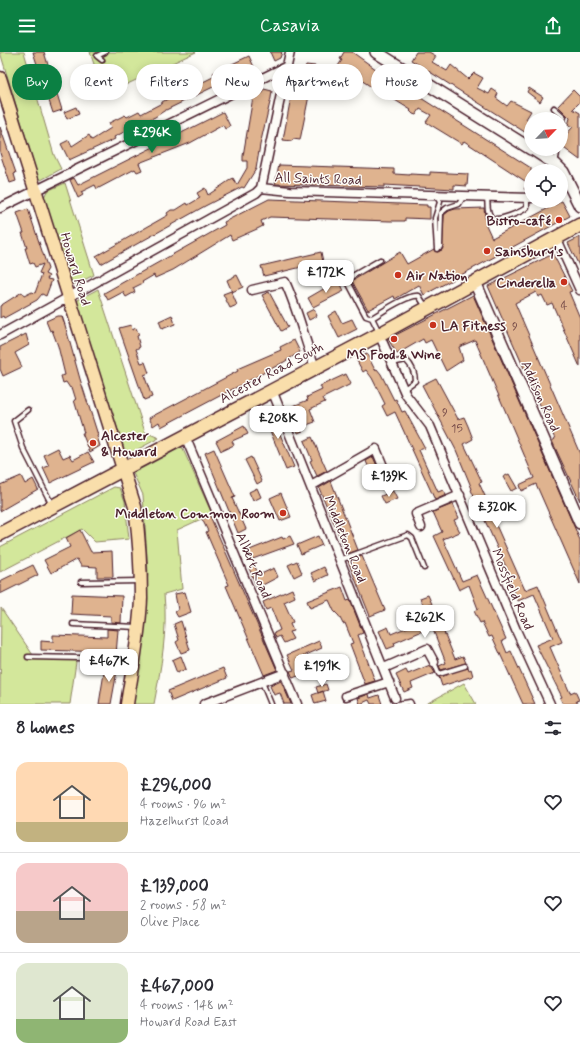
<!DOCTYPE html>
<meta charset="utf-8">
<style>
body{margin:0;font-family:Mynerve,sans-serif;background:#f2f2f3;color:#2b2b33;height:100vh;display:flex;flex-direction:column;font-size:15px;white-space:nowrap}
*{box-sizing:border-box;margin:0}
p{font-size:13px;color:#7c7c81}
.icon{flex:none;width:22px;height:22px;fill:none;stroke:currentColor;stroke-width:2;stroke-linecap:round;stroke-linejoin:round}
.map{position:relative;height:652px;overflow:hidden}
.details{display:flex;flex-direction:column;background:#fff;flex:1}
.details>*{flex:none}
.hud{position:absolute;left:12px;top:12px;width:556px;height:36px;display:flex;gap:8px}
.needle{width:26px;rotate:65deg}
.buttons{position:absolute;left:524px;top:60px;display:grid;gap:8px}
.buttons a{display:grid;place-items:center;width:44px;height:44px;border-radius:50%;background:#fff;box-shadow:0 2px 10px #0003;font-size:20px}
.price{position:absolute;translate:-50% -34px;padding:0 9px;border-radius:8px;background:#fff;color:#222;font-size:13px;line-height:26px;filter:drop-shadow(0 1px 2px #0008)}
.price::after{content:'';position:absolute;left:50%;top:24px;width:12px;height:9px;margin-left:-6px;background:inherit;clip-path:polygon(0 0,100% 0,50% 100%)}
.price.active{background:#0b8043;color:#fff}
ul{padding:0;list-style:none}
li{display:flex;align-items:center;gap:12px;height:100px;padding:0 16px}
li+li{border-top:1px solid #e1e1e2}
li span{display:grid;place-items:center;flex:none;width:112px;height:80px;border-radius:12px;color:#555}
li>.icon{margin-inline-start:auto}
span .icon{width:48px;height:48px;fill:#fffc;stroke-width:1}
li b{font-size:17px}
h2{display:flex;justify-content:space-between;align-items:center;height:48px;padding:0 16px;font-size:17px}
.chip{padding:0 14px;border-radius:18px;background:#fff;box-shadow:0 2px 10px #0003;font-size:14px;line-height:36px}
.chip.active{background:#0b8043;color:#fff}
header{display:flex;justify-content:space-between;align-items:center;height:52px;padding:0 16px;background:#0b8043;color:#fff;font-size:18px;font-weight:600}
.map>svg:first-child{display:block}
</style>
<header><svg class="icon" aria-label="menu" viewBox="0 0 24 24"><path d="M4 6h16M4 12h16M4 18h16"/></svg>Casavia<svg class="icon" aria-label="share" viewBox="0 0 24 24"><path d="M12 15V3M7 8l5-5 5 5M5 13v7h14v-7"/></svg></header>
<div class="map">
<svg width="580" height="652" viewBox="0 0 580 652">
<rect width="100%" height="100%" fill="#fdfcf7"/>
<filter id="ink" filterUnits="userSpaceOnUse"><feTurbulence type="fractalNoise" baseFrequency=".025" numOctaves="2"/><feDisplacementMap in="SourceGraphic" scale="8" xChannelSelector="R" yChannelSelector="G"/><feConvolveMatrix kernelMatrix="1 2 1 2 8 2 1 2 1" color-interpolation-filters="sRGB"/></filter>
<g filter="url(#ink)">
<!-- green -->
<path fill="#d3e79b" stroke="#8e8363" d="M0 0H24L54 103 61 117 41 128 38 126Z
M90 0H196L104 43Z
M65 131 94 223 76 232 70 229 44 145 47 139Z
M98 237 145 380 159 386 129 402 124 397 77 252 78 248Z
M182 395 212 462 177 478 182 537 164 542C168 579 161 615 154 652H131L140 607 148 521 143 443 133 421Z
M114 435 120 436 125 449 129 487 95 490 82 477 0 520V495Z
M1 556 33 603H74L76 610 70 652H0Z
M464 631 476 652H426Z"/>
<!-- building -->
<path fill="#dfb38f" stroke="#4a1f2b" d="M33 0H44L62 58 53 61Z
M270 0H282L280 6 274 9Z
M344 0H352L380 20 531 116V140L524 137 528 131 464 89 462 92 426 70 431 63 420 57 416 63 413 62 410 59 411 58 390 45 389 47 372 37 373 36 358 26 361 22 348 14 340 25 334 20 342 8 340 7Z
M416 0H429L436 4 432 10 447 19 451 13 468 27 474 21 483 26 477 36 489 42 492 37 498 41 496 46 507 54 511 49 531 59 526 67 531 71V84L411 8Z
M249 4 254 15 164 59 155 65 114 85 115 87 69 108 61 92 69 88 72 94 89 83 92 88 111 76 109 71 125 63 127 65 139 59 141 62 162 51V50L186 37 185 34 200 28 201 31 215 24 213 21Z
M306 13 315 14 300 88 293 87 292 89 283 88 296 17 304 19Z
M529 36 543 45 540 50 527 40Z
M264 37 272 39 271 46 260 93 256 117 244 136 242 135 205 154 101 212 96 204 168 163 167 161 171 158H176L187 151 188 153 200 146 197 141 205 136 208 143 233 126 237 133 247 116V109H243V104L253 45 256 46 257 40 263 41Z
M573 38 580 45V50L573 57 580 61V108L561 94V88L573 75 568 73 570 66 558 54Z
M76 55 79 62 67 67 64 60Z
M223 60 230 74 225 77 223 73 190 91 139 111 142 118 137 120 135 117 97 137 95 133 81 140 83 143 78 146 70 128 74 126 78 133Z
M0 75 16 121 14 122 16 129 10 131 0 101Z
M279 113 394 117V122L410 123V122L430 123V120L468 122 467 134 454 133V137L384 133V135L275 132Z
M269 147 427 153V155H430V167L405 166V169H390L270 165 261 169 263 174 257 177 232 188 230 183 173 218 155 226 154 223 142 230 143 231 133 236 135 240 126 245 123 240 108 248 104 241 225 173 224 170Z
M562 149 570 164 424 243 419 233 395 247 394 244 368 258 352 229 400 200 407 212 434 197 437 200 442 198 444 163 449 159 455 157 484 156 486 173 492 186Z
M28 157 48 217 45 222 49 224 47 227 52 228 46 244 42 242 37 248 4 266 3 264 0 266V254L22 240 24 244 32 240 35 241 42 222 39 221 43 212 35 215 33 211 30 212 25 196H27L22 181H24L17 161Z
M580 185V216L568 191Z
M321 200 323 210 264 224 261 214Z
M553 202 572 239 569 240 580 266V315L552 251 547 253 542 243 538 245 536 240 515 251 580 402V449L552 389 555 387 488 234Z
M237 223 243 235 232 240 227 228Z
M339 228 344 239 313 255 308 246Z
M231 239 237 253 230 256 223 242Z
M269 240 288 275 281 279 262 243Z
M473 243 580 488V532L536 432 521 439 519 433 534 426 475 288 459 295 463 308 446 319 431 288 425 291 423 287 397 302 388 287Z
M314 257 317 264 309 268 306 261Z
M336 259 342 271 352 267 357 277 339 286 328 264Z
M172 263 175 272 162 277 159 269Z
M57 264H62L65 273 80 327 98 383 97 384 100 394 90 400 82 381H84L74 348H76L72 335 70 336 66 330 63 331 61 324 65 323 58 294 52 278 50 279 46 269Z
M131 273 132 278 136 276 139 283 137 284 140 295 136 297 141 311 145 310 149 321 144 323 152 345 144 348 119 276Z
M26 282 29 293 15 301 22 315 3 324 0 317V295Z
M294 288 300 300 284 310 161 375 159 370 153 374 149 366 238 319 237 317 281 298 280 295Z
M367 302 375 318 377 317 381 322 394 348 396 347 402 360 405 359 425 396 419 398 438 440 443 438 446 443 435 448 395 360 387 364 382 354 385 352 372 326 366 318 363 320 356 307Z
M346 322 351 332 323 346 325 350 310 357 315 370 301 375 303 379 298 381 288 356 308 348 307 345 322 338 320 334Z
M436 326 458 367 464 365 468 374 473 387 464 392 482 430 479 431 490 455 488 456 492 464 525 538 538 533 562 590 550 595 570 641 575 639 579 648 576 649 578 652H563L560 646 562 645 536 593 553 586 534 542 518 549 505 518 507 517 471 438 472 437 456 398 422 333Z
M271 361 294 415 286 418 269 376 266 377 261 365Z
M244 374 248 382 232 389 234 393 221 399 216 389Z
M312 385 327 419 317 424 310 409 312 408 304 389Z
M58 396 63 406 70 403 73 408 88 400 94 410 50 431 43 416 49 414 44 403Z
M214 397 235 445 232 446 246 477 238 481 205 401Z
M251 405 262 429 257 432 245 408Z
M373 405 385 431 376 434 366 409Z
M509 422 517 436 511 439 503 425Z
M21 424 25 432 33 427 38 437 0 459V433Z
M331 429 358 498 347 502 319 436Z
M257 436 261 445 253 449 249 440Z
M393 439 397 447 385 452 381 444Z
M281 441 291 465 280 469 270 446Z
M453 452 459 466 454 468 460 480 443 487 462 529 477 523 506 587 502 589 507 601 511 599 535 652H523L492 584 489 585 482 570 480 571 474 559 478 557 469 533 459 538 434 484 442 480 433 460Z
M210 464 277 618 264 623 226 534 229 533 206 480 208 479 202 467Z
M80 478 91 500 112 499 113 525H97V515L81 514 77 507 51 521 44 508 70 495 66 486Z
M290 484 294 492 250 508 247 499 282 485 283 487Z
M318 484 322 493 301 502 297 493Z
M362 504 385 558 370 564 348 509Z
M297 509 302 521 294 525 288 513Z
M33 513 38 523 0 542V529Z
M254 513 259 523 274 516 278 525 257 536 249 516Z
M324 515 328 523 315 529 311 521Z
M342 535 347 549 350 548 363 581 358 583 375 629 365 632 350 592 353 591 345 571 343 572 339 564 334 559 329 548 310 556 307 549Z
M292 537 295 545 284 550 293 570 290 572 293 579 289 580 293 587 284 591 280 584 276 586 274 581 280 578 271 556 266 558 263 550Z
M185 540 191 560 178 565 175 560 178 558 175 542Z
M72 542 122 544 121 571 111 570V564L71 562Z
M428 543 432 552 424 555 420 546Z
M437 563 455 607 463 604 466 611 441 618 439 614 446 611 432 575 394 591 395 594 387 597 379 579 388 575 391 582Z
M181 569 190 598 181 601 176 590 179 588 174 572Z
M107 577 118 578 116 603H106V600L41 598V589L53 590V583L107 585Z
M319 589 322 596 299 606 305 621 293 626 290 619 294 618 287 603Z
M181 604 186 617 177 621 172 608Z
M106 610H117V619L111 652H99L104 621H106Z
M329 611 334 624 323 629 318 615Z
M430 613 435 621 411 631 413 636 404 640 396 623 406 618 408 622Z
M468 615 469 618 471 617 473 624 442 634 439 625Z
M223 616 227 626 172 649 168 639Z
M281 629 285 638 291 652H284L280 641 274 643 270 634Z
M326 632 328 638 318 641 316 635Z
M323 639 326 649 315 652 312 643Z
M369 642 370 646 379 643 382 652H371L369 648 360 652 358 646Z"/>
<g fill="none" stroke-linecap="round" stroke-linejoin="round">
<!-- service casing -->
<g stroke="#4a1f2b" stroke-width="7">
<path id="service" d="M102 8 97 4 105 0
M554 56 564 65 561 74
M555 97 557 101 555 112
M436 143 440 150 435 166 437 197
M487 144C488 151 486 161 492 166 498 170 522 160 527 155V145
M440 195 441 161 447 156 459 152 464 144
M372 266 366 264 348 230 349 226 380 208
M379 280 372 266C382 260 408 242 419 244L426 255
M392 311 406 308C411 313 415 321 415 329L404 337
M28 358 14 369 23 396 52 453
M340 508 408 483 412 486 424 516
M81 530 140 529
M73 572 137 575
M28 605 132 607
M434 610 439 622 465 614
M262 630 271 652
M398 652 410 650 411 652"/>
</g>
<!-- minor casing -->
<g stroke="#4a1f2b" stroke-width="11">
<path id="minor" d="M74 119 287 14
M261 136 290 139 531 146
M0 156 71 121
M556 185 580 238
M103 226 256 141 261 136 290 0
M252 238 285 230C298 257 304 287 315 315
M379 282 406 343 430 374 516 578 550 652
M0 283 98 229
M272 338 395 646
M185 384 297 652
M311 434 376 397 387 424
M421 475 416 462 460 443
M384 616 427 597 434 610
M346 644 389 630
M204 652 285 621"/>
</g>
<!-- secondary casing -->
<g stroke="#4a1f2b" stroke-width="14">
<path id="secondary" d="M376 0 531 97
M532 97 555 112 563 120 580 154
M475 230 580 471"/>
</g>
<!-- primary casing -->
<g stroke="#4a1f2b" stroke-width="15">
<path id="primary" d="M0 26 135 455C139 485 141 516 141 546 140 580 132 619 127 652"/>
</g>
<!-- trunk casing -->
<g stroke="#4a1f2b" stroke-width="16">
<path id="trunk" d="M0 482 380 282 580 173"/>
</g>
<!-- service -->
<use href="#service" stroke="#fdfcf7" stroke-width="4"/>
<!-- minor -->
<use href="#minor" stroke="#fdfcf7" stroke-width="8"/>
<!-- secondary -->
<use href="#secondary" stroke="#fdfcf7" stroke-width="11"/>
<!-- primary -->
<use href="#primary" stroke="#f9deab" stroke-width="12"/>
<!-- trunk -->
<use href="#trunk" stroke="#f9deab" stroke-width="13"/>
</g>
</g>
<!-- markers -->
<g fill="#c8321e" stroke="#fdfcf7" stroke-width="1.5">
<circle cx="559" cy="168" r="4"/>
<circle cx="487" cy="199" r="4"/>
<circle cx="398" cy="223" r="4"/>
<circle cx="564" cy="230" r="4"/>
<circle cx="433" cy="273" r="4"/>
<circle cx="394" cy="287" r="4"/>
<circle cx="93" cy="391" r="4"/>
<circle cx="283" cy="461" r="4"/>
</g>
<g text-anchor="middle" stroke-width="3" stroke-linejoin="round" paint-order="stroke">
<!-- number labels -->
<g font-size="12" fill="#6f4444">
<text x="564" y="257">4</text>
<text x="515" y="278">9</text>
<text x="445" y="364">9</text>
<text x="457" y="380">15</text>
</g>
<!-- street labels -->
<g font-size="14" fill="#4a1f2b" stroke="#fdfcf7">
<text transform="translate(318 126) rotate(2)" y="5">All Saints Road</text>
<text transform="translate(76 217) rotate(73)" y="5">Howard Road</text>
<text transform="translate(271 320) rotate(-28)" y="5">Alcester Road South</text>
<text transform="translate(541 344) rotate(66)" y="5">Addison Road</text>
<text transform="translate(346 487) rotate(68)" y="5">Middleton Road</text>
<text transform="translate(254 513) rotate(67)" y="5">Albert Road</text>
<text transform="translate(513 537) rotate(67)" y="5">Mossfield Road</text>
</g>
<!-- poi labels -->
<g font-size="14" font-weight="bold" fill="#4a1f2b" stroke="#fdfcf7" text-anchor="start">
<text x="551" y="173" text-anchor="end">Bistro-café</text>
<text x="495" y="204">Sainsbury's</text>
<text x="406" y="228">Air Nation</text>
<text x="556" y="235" text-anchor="end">Cinderella</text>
<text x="441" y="278">LA Fitness</text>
<text x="394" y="307" text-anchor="middle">MS Food &amp; Wine</text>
<text x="101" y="388">Alcester<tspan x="101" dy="16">&amp; Howard</tspan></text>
<text x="275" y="466" text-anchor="end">Middleton Common Room</text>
</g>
</g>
</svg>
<div class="buttons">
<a><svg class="needle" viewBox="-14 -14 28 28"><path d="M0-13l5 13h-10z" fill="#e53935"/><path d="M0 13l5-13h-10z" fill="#7c7c81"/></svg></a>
<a><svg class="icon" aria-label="locate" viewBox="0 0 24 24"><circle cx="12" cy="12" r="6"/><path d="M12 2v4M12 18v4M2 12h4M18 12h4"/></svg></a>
</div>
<b class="price active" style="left:152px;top:102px">£296K</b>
<b class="price" style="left:326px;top:242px">£172K</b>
<b class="price" style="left:278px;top:388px">£208K</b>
<b class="price" style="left:389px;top:446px">£139K</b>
<b class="price" style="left:497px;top:477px">£320K</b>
<b class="price" style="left:425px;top:587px">£262K</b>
<b class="price" style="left:109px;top:631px">£467K</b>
<b class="price" style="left:322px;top:636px">£191K</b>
<div class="hud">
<a class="chip active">Buy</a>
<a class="chip">Rent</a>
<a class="chip">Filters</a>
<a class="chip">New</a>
<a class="chip">Apartment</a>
<a class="chip">House</a>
</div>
</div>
<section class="details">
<h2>8 homes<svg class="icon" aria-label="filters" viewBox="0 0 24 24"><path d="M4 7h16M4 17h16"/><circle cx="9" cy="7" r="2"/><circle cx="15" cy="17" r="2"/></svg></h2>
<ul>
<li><span style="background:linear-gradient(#ffd9b3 75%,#c2b280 0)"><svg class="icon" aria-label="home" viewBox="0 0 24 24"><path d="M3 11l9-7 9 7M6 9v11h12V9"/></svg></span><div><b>£296,000</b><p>4 rooms · 96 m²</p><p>Hazelhurst Road</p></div><svg class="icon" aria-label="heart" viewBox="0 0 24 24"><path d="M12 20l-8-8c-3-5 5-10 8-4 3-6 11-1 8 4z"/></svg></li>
<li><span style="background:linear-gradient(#f6c9c9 60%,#b9a48a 0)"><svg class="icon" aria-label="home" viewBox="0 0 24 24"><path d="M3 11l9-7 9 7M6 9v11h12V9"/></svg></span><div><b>£139,000</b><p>2 rooms · 58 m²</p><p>Olive Place</p></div><svg class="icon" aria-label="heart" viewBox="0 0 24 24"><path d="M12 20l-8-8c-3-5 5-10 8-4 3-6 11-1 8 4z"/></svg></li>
<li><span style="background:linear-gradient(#dfe7d0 70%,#8fb573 0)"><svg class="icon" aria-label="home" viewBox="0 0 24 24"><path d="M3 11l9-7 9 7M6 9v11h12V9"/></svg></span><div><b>£467,000</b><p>4 rooms · 148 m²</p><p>Howard Road East</p></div><svg class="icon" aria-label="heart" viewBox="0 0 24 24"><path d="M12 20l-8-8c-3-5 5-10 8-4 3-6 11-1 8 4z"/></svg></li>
</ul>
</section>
